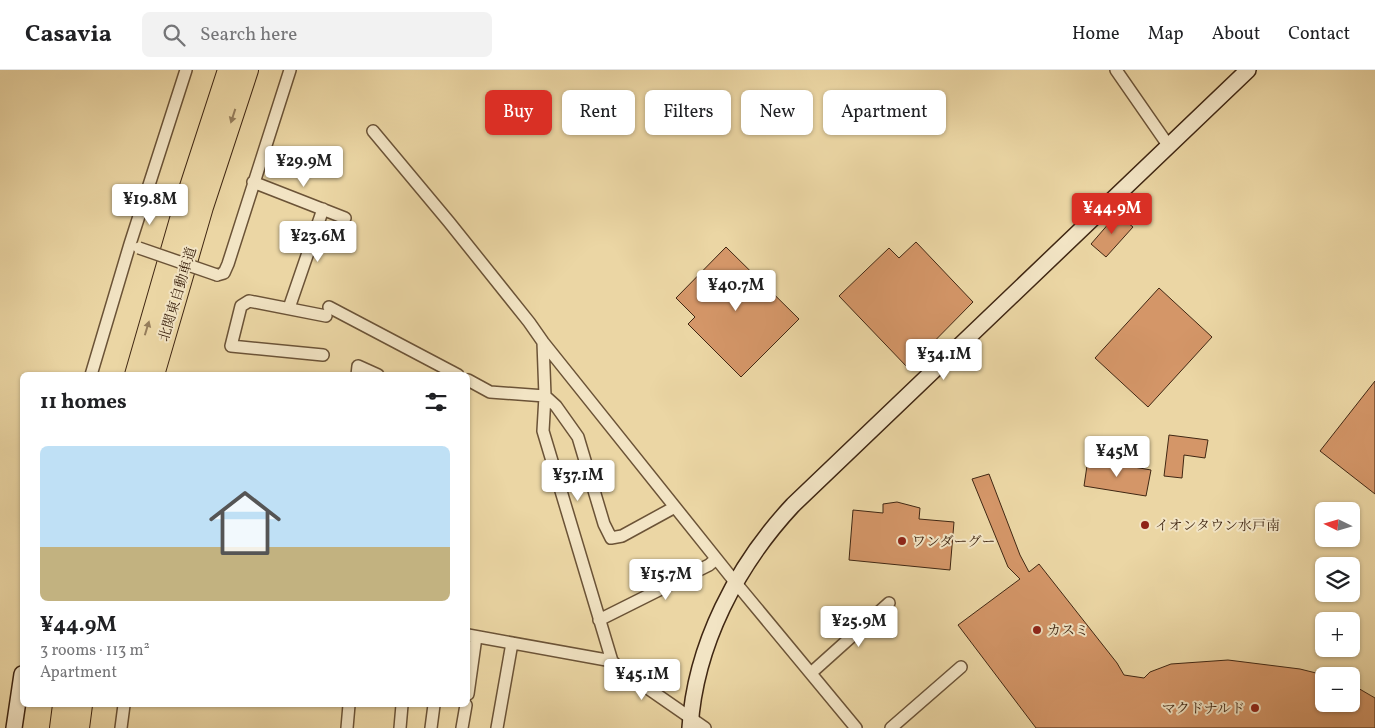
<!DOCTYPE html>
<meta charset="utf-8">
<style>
body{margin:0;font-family:Vollkorn,"Noto Serif JP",serif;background:#f2f2f2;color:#202124;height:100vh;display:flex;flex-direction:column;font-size:19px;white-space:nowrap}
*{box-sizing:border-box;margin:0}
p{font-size:16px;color:#757577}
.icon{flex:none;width:28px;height:28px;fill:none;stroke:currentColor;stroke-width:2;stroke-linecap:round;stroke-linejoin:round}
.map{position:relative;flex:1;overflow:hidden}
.side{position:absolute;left:20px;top:302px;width:450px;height:335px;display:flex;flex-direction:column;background:#fff;border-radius:8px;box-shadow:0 1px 4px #0004}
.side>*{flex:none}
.hud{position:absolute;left:485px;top:20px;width:475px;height:45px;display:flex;gap:10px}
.needle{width:32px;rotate:275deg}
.tools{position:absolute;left:1315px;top:432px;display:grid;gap:10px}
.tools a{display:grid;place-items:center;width:45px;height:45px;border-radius:8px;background:#fff;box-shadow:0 1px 4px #0004;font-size:25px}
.price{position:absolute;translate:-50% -42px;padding:0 11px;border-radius:5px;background:#fff;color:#222;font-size:16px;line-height:32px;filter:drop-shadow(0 1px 2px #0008)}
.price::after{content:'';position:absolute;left:50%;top:30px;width:15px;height:11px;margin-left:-8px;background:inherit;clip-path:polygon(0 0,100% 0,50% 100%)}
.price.selected{background:#d93025;color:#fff}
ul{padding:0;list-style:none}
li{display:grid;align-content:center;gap:10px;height:265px;padding:0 20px}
li span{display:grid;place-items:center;height:155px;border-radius:8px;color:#555}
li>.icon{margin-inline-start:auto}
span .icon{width:90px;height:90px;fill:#fffc;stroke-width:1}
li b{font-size:21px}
h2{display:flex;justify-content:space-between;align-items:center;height:60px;padding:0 20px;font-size:21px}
.pill{padding:0 18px;border-radius:8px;background:#fff;box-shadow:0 1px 4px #0004;font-size:18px;line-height:45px}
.pill.selected{background:#d93025;color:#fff}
header{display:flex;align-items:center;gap:30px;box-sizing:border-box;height:70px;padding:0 25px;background:#fff;border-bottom:1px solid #e0e0e0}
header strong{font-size:24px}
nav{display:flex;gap:28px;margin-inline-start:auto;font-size:18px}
.search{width:350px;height:45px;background:#f2f2f2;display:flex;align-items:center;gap:12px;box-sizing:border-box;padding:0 18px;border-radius:8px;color:#757577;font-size:19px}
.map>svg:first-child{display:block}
</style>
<header>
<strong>Casavia</strong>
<div class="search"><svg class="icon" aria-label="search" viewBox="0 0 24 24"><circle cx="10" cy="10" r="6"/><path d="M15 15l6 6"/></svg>Search here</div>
<nav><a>Home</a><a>Map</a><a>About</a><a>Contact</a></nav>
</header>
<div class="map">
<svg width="1375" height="658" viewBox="0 0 1375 658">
<rect width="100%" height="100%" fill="#ebd6a4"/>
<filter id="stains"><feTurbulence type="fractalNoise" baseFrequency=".004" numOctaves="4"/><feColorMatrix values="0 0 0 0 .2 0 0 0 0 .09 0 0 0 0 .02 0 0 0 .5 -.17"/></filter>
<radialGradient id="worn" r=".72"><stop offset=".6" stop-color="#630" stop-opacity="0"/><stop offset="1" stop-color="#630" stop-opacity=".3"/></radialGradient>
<!-- building -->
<path fill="#d49668" stroke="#402713" d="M1117 144 1133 157 1106 187 1091 174Z
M916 172 973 232 908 298 839 226 889 178 899 188Z
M726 177 799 249 741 307 688 254 695 247 676 228Z
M1159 218 1212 267 1148 337 1095 288Z
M1375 311V424L1320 381Z
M1169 365 1208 370 1205 388 1184 385 1182 408 1164 406Z
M1088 389 1151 400 1146 426 1084 416Z
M989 404 1020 485 1029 502 1039 494 1117 593 1124 605 1144 608 1150 602 1171 594 1228 590 1300 599 1324 605V634H1351V614L1375 628V658H1036L958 555 1020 509 1008 497 972 409Z
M897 432 920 438 919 449 954 452 950 500 849 490 853 440 883 443V434Z"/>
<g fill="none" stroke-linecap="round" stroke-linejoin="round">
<!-- street casing -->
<g stroke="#6b5337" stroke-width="14">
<path id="street" d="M1116 0 1168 75
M373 61 449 152 529 252 543 272 735 512 856 658
M253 112 345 148
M217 205 224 203 228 194 290 0
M329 237 458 305
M289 238 323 139
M543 272 545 326 543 361 612 591 620 599 705 658
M323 285 231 276 241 236 249 231 326 246
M91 305 130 174 186 0
M357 305 358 296 378 305
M468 310 490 322 545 326 556 336 578 367 604 454 611 468 622 466 675 437
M599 550 709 495 716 489
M468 565 612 591
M811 603 889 533
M468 624 476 567
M121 658 124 635
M347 658 349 635
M400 658 402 635
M431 658 434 635
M462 658 466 635
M497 658 512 573
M891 658 961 597"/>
</g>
<!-- secondary casing -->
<g stroke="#402713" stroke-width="18">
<path id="secondary" d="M14 658 22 604
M690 658C695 575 737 495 793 435L1248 0"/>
</g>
<!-- highway casing -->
<g stroke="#402713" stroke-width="22">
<path id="highway" d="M135 305 185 132 228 0
M154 305 203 137 248 0
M60 658 63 635
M79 658 82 635"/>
</g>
<!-- street -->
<use href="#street" stroke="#f2e4c4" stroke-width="11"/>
<!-- secondary -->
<use href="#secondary" stroke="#f2e4c4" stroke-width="15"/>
<!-- highway -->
<use href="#highway" stroke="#ebd6a4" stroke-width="20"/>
<!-- street-bridge casing -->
<g stroke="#6b5337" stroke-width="14" stroke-linecap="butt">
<path id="street-bridge" d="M139 178 217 205"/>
</g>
<!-- street-bridge -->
<use href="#street-bridge" stroke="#f2e4c4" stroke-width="11"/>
</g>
<!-- one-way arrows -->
<defs><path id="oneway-solid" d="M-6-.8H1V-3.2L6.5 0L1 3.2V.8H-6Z" transform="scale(1.25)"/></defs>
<g fill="#967e5c">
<use href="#oneway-solid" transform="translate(233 46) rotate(108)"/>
<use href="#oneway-solid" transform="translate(147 258) rotate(-73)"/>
</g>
<!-- markers -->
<g fill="#8f2418" stroke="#f2e4c4" stroke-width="2">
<circle cx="1145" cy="455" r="5"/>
<circle cx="902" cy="471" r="5"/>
<circle cx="1037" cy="560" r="5"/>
<circle cx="1255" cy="638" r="5"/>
</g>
<g text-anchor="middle" stroke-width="4" stroke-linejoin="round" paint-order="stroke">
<!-- street labels -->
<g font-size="14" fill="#402713" stroke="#f2e4c4">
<text transform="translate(177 224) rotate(-73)" y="5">北関東自動車道</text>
</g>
<!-- poi labels -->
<g font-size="14" fill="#402713" stroke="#f2e4c4" text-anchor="start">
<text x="1155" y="460">イオンタウン水戸南</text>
<text x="912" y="476">ワンダーグー</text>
<text x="1047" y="565">カスミ</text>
<text x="1245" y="643" text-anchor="end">マクドナルド</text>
</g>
</g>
<rect width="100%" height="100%" filter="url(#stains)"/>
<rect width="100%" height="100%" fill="url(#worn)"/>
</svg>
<div class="tools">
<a><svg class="needle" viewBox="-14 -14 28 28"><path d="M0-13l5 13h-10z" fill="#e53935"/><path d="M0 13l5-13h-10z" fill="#757577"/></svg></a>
<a><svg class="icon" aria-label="layers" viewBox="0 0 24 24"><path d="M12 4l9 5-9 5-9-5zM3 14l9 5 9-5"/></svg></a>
<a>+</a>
<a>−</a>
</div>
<b class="price" style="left:304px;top:118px">¥29.9M</b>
<b class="price" style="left:150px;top:156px">¥19.8M</b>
<b class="price selected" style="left:1112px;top:165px">¥44.9M</b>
<b class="price" style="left:318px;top:193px">¥23.6M</b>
<b class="price" style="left:736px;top:242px">¥40.7M</b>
<b class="price" style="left:944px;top:311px">¥34.1M</b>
<b class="price" style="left:1117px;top:408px">¥45M</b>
<b class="price" style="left:578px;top:432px">¥37.1M</b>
<b class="price" style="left:666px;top:531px">¥15.7M</b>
<b class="price" style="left:859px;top:578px">¥25.9M</b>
<b class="price" style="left:642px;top:631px">¥45.1M</b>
<div class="hud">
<a class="pill selected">Buy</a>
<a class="pill">Rent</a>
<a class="pill">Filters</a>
<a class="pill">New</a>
<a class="pill">Apartment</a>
</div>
<section class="side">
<h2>11 homes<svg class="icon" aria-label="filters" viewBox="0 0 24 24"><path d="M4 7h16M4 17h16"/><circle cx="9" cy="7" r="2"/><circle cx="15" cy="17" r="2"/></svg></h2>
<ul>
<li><span style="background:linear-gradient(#bfe0f5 65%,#c2b280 0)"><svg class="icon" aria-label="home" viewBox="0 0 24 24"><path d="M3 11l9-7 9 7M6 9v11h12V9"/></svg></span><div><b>¥44.9M</b><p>3 rooms · 113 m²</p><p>Apartment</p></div></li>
</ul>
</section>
</div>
